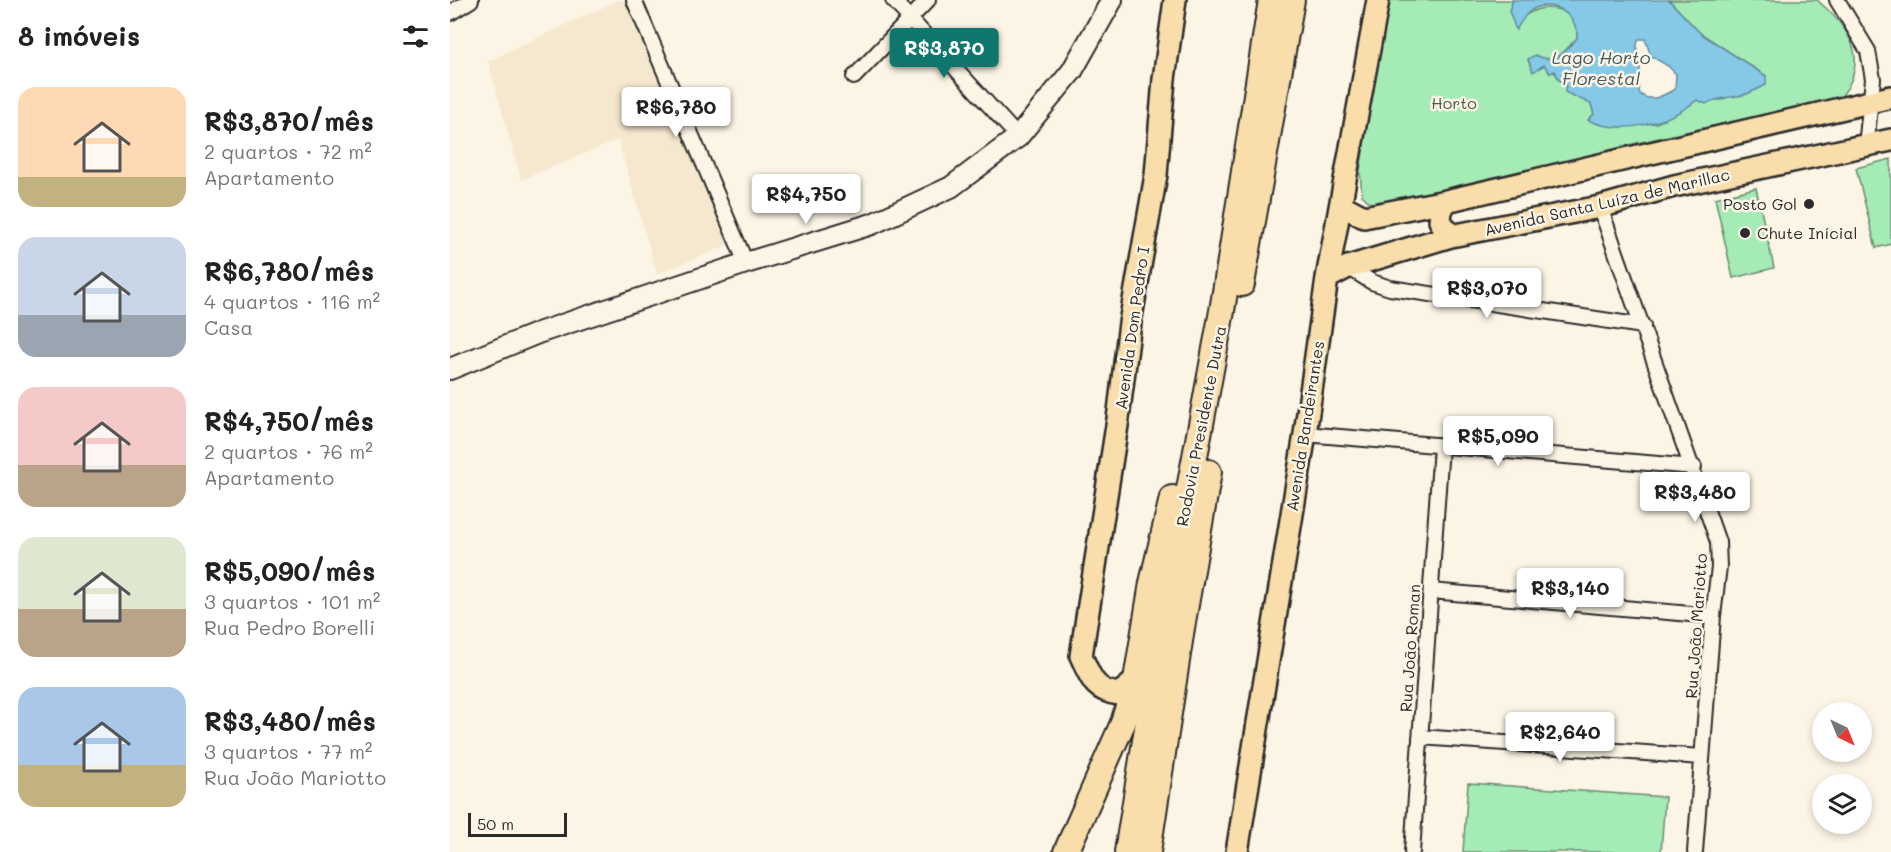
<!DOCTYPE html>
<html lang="pt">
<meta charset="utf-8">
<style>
body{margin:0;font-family:Mali,sans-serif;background:#f6f6f6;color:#222;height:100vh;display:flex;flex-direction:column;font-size:22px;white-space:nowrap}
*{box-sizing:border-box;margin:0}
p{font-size:20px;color:#767676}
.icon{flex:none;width:33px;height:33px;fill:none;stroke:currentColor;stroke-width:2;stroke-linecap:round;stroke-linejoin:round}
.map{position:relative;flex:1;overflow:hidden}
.sheet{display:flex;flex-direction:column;background:#fff;width:450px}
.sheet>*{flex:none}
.needle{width:39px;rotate:137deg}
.fabs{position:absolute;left:1362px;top:702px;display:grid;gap:12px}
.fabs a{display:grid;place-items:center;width:60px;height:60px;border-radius:50%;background:#fff;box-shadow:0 3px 9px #0003;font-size:30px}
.scale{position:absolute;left:18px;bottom:15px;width:99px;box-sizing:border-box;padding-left:6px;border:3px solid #2b2b2b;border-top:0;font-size:16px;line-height:21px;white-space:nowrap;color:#2b2b2b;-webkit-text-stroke:4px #fcf5e5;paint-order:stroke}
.price{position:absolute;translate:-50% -51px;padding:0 14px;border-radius:6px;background:#fff;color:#222;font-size:20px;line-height:39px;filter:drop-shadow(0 2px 3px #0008)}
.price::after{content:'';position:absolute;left:50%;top:36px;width:18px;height:14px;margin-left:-9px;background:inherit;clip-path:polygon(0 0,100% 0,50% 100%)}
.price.selected{background:#0f766e;color:#fff}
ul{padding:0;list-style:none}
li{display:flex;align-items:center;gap:18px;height:150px;padding:0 18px}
li span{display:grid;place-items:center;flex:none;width:168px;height:120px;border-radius:18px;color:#555}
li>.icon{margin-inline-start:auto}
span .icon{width:72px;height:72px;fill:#fffc;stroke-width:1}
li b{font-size:26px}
h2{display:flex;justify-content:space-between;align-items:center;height:72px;padding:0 18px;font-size:26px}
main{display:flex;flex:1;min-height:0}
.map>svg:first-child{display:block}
</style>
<main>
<section class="sheet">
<h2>8 imóveis<svg class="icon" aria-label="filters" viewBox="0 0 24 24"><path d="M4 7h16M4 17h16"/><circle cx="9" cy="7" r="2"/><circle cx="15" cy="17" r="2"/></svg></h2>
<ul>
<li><span style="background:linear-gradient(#ffd9b3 75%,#c2b280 0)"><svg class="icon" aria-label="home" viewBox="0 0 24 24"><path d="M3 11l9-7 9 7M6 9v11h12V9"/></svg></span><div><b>R$3,870/mês</b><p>2 quartos · 72 m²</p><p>Apartamento</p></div></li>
<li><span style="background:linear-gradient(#c9d6e8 65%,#9aa5b1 0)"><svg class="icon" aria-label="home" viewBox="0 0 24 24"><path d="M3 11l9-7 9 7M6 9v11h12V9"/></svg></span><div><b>R$6,780/mês</b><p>4 quartos · 116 m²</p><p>Casa</p></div></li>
<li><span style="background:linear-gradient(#f6c9c9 65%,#b9a48a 0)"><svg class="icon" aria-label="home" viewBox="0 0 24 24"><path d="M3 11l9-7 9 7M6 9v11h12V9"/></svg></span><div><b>R$4,750/mês</b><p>2 quartos · 76 m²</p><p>Apartamento</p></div></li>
<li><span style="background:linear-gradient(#dfe7d0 60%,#b9a48a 0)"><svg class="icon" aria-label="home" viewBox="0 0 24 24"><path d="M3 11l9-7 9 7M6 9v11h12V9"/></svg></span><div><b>R$5,090/mês</b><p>3 quartos · 101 m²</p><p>Rua Pedro Borelli</p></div></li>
<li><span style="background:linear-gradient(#a9c7e8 65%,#c2b280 0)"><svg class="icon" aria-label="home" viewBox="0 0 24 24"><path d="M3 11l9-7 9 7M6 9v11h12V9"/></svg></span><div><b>R$3,480/mês</b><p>3 quartos · 77 m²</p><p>Rua João Mariotto</p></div></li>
</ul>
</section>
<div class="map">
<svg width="1441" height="852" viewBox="0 0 1441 852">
<rect width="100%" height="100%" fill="#fcf5e5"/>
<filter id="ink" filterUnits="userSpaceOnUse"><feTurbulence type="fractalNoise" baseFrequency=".0167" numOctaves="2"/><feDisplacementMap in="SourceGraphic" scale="12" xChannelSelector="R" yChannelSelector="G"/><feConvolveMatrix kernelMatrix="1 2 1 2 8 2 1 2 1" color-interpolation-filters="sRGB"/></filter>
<g filter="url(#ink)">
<!-- built -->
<path fill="#f6e8cf" d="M168 0H177L281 244 207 274 168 140 71 180 38 61Z"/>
<!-- green -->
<path fill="#a5ebb6" stroke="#688b70" stroke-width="1.5" d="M936 0H1063L1059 11 1075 16C1095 0 1129 8 1127 38L1108 58 1078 60 1083 71 1094 65C1113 75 1120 96 1141 104L1144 114 1139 119 1186 124 1207 123 1247 100H1272L1316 76 1250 33 1219 0H1367C1399 27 1421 59 1391 97L1187 143 1001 191 922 205 912 195 910 171Z
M1441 159V244L1426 248 1406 168Z
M1306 188 1324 268 1283 278 1265 198Z
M1018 783 1215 797 1211 852H1013Z"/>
<!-- water -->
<path fill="#85c9e7" stroke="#618a9c" stroke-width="1.5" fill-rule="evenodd" d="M1063 0H1219L1250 33 1316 76V85C1309 88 1301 93 1293 95 1281 98 1266 97 1256 104L1247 100C1219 123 1172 136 1138 120L1144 114 1141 104 1115 92 1116 84 1109 80 1105 71 1100 73 1094 65 1083 72 1078 59 1085 55C1105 65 1115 53 1127 38 1129 17 1105 0 1085 8 1076 12 1071 22 1066 30L1059 11ZM1189 39H1195L1201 56 1218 66 1226 74 1225 89C1213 96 1201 103 1190 94 1186 84 1190 80 1190 69 1191 58 1183 48 1189 39Z"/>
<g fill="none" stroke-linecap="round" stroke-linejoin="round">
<!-- street casing -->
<g stroke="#2b2b2b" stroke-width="18">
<path id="street" d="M184 0 296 263
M443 0 568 137
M1387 0 1418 51 1423 79 1416 146
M0 13 21 0
M404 77 478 0
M1150 207 1268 542 1269 567 1263 616 1245 852
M898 267 922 282 940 288 1193 326
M855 434 1244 467
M981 591 1263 616
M970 737 1252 757
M962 852 991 447"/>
</g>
<!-- secondary casing -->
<g stroke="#2b2b2b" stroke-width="24">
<path id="secondary" d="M0 369 88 333 296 263 422 224 501 187 568 137 622 71 662 0"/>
</g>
<!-- primary casing -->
<g stroke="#2b2b2b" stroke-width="26">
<path id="primary" d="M996 201 991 211 990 221 1001 236
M891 205 914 217 996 201 1441 97
M877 278 898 267 1001 236 1150 207 1224 186 1441 140
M686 680 669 694C643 691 641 677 631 656L668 419 680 323 706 175 714 79 725 0
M787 852 855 434 877 278 928 0"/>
</g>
<!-- highway casing -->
<g stroke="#2b2b2b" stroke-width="28">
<path id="highway" d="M792 284 842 0
M616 852 673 723 686 680 702 583 722 498
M677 852 713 629 772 311 821 0
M698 852 732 628 759 472"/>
</g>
<!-- street -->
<use href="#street" stroke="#fcf5e5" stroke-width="14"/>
<!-- secondary -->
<use href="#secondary" stroke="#fcf5e5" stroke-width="20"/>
<!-- primary -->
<use href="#primary" stroke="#f9ddab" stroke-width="21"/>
<!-- highway -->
<use href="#highway" stroke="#f9ddab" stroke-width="24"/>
</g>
</g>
<!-- markers -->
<g fill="#2b2b2b" stroke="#fcf5e5" stroke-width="2">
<circle cx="1359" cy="204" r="6"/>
<circle cx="1295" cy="233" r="6"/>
</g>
<g text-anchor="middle" stroke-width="5" stroke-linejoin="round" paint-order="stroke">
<!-- park labels -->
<g font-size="16" fill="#4a5b4e" stroke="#fcf5e5">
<text x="1004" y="109">Horto</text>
</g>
<!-- street labels -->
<g font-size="16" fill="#2b2b2b" stroke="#fcf5e5">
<text transform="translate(1157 202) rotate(-13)" y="6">Avenida Santa Luíza de Marillac</text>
<text transform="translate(682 328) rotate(-82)" y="6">Avenida Dom Pedro I</text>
<text transform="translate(751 426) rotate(-79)" y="6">Rodovia Presidente Dutra</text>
<text transform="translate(855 426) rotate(-81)" y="6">Avenida Bandeirantes</text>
<text transform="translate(1246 626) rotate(-86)" y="6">Rua João Mariotto</text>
<text transform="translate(960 648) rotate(-86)" y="6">Rua João Roman</text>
</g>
<!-- poi labels -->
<g font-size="16" fill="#2b2b2b" stroke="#fcf5e5" text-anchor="end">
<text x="1347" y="210">Posto Gol</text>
<text x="1307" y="239" text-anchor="start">Chute Inícial</text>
</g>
<!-- water labels -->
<g font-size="18" font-style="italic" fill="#465a63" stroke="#fcf5e5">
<text x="1151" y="64">Lago Horto<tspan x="1151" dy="21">Florestal</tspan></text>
</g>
</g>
</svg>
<div class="fabs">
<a><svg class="needle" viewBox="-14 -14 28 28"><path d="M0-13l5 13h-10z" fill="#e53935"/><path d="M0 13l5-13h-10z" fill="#767676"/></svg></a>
<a><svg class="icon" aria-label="layers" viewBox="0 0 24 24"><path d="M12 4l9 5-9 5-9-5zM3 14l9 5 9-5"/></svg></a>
</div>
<div class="scale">50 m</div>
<b class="price selected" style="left:494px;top:79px">R$3,870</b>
<b class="price" style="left:226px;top:138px">R$6,780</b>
<b class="price" style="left:356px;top:225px">R$4,750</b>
<b class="price" style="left:1037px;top:319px">R$3,070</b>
<b class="price" style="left:1048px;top:467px">R$5,090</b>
<b class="price" style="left:1245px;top:523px">R$3,480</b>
<b class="price" style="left:1120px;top:619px">R$3,140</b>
<b class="price" style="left:1110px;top:763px">R$2,640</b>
</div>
</main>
